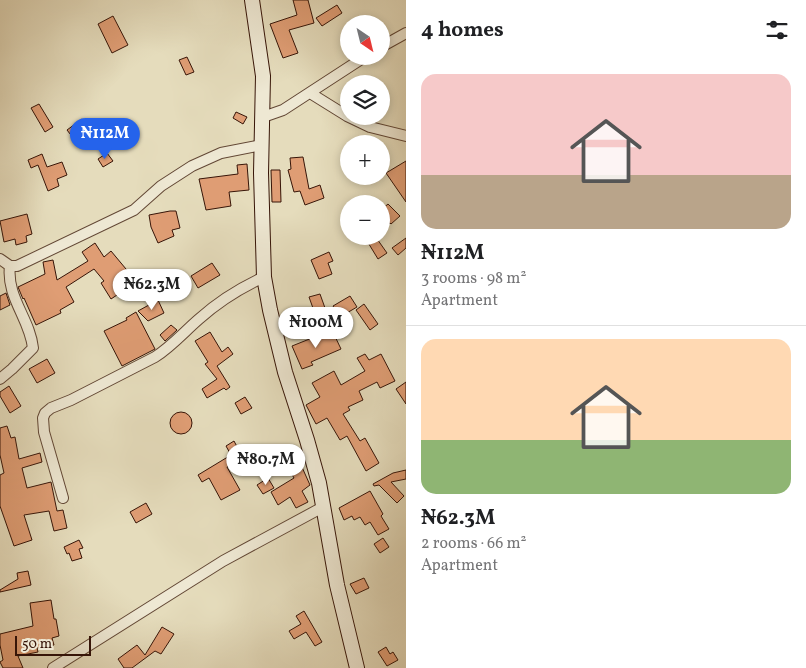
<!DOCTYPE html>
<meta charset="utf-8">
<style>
body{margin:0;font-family:Vollkorn,serif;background:#f6f6f6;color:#202124;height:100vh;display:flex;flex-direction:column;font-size:19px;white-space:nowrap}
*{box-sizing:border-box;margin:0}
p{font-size:16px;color:#757577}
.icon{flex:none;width:28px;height:28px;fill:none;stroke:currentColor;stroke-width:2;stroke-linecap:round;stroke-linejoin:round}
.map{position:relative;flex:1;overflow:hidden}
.panel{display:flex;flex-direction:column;background:#fff;width:400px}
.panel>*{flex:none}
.needle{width:32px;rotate:145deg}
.fabs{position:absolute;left:340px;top:15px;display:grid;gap:10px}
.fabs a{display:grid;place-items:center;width:50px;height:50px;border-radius:50%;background:#fff;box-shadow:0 2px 8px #0003;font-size:25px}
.scale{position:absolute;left:15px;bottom:12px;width:76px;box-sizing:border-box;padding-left:5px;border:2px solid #371508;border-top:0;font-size:14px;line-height:18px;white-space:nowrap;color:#371508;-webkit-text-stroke:4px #eee8d3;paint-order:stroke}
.price{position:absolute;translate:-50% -42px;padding:0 11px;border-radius:18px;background:#fff;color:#222;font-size:16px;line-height:32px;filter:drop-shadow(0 1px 2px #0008)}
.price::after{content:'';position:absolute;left:50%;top:30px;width:15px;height:11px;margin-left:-8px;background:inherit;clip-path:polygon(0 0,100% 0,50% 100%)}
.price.on{background:#2563eb;color:#fff}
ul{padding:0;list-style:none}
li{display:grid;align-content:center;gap:10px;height:265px;padding:0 15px}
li+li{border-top:1px solid #e0e0e0}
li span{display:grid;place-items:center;height:155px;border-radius:15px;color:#555}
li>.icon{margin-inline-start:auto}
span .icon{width:90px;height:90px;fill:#fffc;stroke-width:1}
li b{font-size:21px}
h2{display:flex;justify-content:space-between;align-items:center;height:60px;padding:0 15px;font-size:21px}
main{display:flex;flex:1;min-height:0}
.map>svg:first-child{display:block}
</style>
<main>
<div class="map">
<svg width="406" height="668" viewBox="0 0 406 668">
<rect width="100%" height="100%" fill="#e5dcbc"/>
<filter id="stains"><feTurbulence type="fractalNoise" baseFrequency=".004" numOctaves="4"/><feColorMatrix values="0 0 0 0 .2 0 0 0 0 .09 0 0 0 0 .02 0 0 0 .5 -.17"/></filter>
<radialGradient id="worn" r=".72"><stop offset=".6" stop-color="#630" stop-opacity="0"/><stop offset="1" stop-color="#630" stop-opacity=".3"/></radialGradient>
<!-- building -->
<path fill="#df9d74" stroke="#371508" d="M293 0H308L314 23 289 30 298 53 283 58 270 24 297 15Z
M337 5 342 13 322 26 316 18Z
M113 16 128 45 112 53 98 24Z
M187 57 194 72 186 75 179 60Z
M39 104 53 127 45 132 31 108Z
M236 112 247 117 243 124 233 118Z
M82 119 88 127 74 139 67 130Z
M107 153 113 161 103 167 98 159Z
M42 154 47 167 62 162 67 175 57 179 59 186 48 191 38 165 31 168 28 160Z
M303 157 309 189 320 185 324 198 305 205 300 191 294 192 288 170 291 169 290 158Z
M406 161V202L386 173Z
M247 164 249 190 229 192 231 206 206 210 199 179 238 174 237 165Z
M271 170H280L281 202H272Z
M388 204 400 216 391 224 390 223 381 228V210Z
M170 211H176L180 228 172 230 174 236 158 243 151 227 149 215Z
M27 214 32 234 26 236 27 242 16 245 15 239 4 242 0 221Z
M364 236H375L387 253 378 259Z
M406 238V248L398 255 392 248Z
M95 243 104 257 111 251 126 269 135 283 111 299 101 283 104 281 94 269 66 287 74 302 60 310 61 313 36 325 24 298 23 299 18 287 45 274 43 262 53 260 57 280 88 261 82 252Z
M329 252 333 261 328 263 332 274 319 279 311 260Z
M212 263 220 275 198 288 191 276Z
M6 293 10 305 0 310V296Z
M320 294 325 308 314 311 309 297Z
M350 296 357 307 340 317 333 306Z
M158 300 164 313 148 321 138 311Z
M364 304 378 324 370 330 356 310Z
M136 312 155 349 122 366 104 331 127 320 126 318Z
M171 325 177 330 165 341 160 335Z
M332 330 341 349 311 362 313 365 302 369 292 346Z
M210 332 222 352 228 347 233 354 217 366 230 387 226 390 224 388 207 398 202 389 217 379 205 364 208 362 195 341Z
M365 354 369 360 381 354 395 381 380 388 377 382 359 391 363 400 348 407 350 410 343 414 360 441 365 438 379 463 366 471 347 436 340 440 327 418 316 424 306 405 320 397 312 383 334 371 341 385 365 371 357 358Z
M47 359 55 373 37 383 29 369Z
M406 382V404L396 389Z
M9 386 21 406 10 413 0 396V392Z
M245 397 252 408 241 414 235 403Z
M170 423a11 11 0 1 1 22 0a11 11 0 1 1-22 0Z
M7 426 11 438 15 437 19 459 40 453 42 462 22 468 27 488 51 482 57 511 63 510 67 528 54 531 49 511 24 515 32 540 14 546 0 506V475L4 473 0 455V428Z
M234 441 243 458 227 467 240 490 221 500 209 478 202 482 198 475 231 455 226 446Z
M301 465 310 485 302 491 308 502 296 508 290 497 278 505 271 492 294 478 290 471Z
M406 470V479L391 482 404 496 397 503 379 485 374 486 373 484 393 473Z
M268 478 274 488 263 494 257 485Z
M370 491 383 514 381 516 389 529 378 535 370 522 365 525 360 517 354 520 352 516 344 520 339 508Z
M146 503 152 514 136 523 130 512Z
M383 538 389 547 380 553 374 544Z
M79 540 83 548 79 549 82 558 72 561 69 553 67 554 64 547Z
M28 571 31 585 0 592V590L18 579 17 573Z
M364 578 369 588 356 594 350 584Z
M51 600 54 619H56L59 636 52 638 54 645 37 648 38 652 18 656 23 668H3L0 662 3 660 0 645V634L33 626 30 603Z
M304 611 322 642 315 646 306 632 294 639 289 631 301 624 296 616Z
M162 627 174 634 161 654 155 651 132 668H124L118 659 137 645 145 655Z
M386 647 390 654 393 652 398 660 387 666 378 652Z"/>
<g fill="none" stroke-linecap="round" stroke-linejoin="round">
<!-- minor casing -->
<g stroke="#624735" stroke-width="12">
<path id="minor" d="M381 47 406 33
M310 93 347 116 370 127 406 136
M263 117 283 110 366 56
M0 259 10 266H17L134 210 161 186 192 166 221 153 262 145
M0 379 12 369 33 348C30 319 6 297 10 266
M63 498 44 432 43 418 45 413 51 408 71 400 155 357C171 347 184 332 199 319 219 301 240 288 264 277
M53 668 223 561 323 507"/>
</g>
<!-- secondary casing -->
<g stroke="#371508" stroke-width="16">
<path id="secondary" d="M252 0 263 76 261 173 264 277 270 310 285 372 307 440 319 483 337 585 357 668"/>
</g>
<!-- minor -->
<use href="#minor" stroke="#eee8d3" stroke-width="10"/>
<!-- secondary -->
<use href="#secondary" stroke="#eee8d3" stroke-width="14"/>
</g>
<rect width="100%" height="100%" filter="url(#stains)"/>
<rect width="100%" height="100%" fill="url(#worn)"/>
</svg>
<div class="fabs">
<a><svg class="needle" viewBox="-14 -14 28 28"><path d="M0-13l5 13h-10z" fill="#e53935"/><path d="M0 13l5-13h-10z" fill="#757577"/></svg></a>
<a><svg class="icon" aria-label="layers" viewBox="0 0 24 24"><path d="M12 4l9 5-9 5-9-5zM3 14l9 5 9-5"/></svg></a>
<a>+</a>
<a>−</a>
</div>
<div class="scale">50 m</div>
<b class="price on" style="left:105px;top:160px">₦112M</b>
<b class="price" style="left:152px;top:311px">₦62.3M</b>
<b class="price" style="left:316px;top:349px">₦100M</b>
<b class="price" style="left:266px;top:486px">₦80.7M</b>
</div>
<section class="panel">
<h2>4 homes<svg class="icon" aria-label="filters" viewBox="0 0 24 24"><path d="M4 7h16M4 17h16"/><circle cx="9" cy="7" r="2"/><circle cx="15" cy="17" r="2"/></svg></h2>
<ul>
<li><span style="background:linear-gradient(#f6c9c9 65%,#b9a48a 0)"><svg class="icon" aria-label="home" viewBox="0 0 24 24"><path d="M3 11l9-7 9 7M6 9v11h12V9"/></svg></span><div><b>₦112M</b><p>3 rooms · 98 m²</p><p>Apartment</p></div></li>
<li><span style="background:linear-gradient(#ffd9b3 65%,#8fb573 0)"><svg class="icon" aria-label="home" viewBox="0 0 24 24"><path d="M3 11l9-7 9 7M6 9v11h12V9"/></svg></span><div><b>₦62.3M</b><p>2 rooms · 66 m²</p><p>Apartment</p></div></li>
</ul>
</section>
</main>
